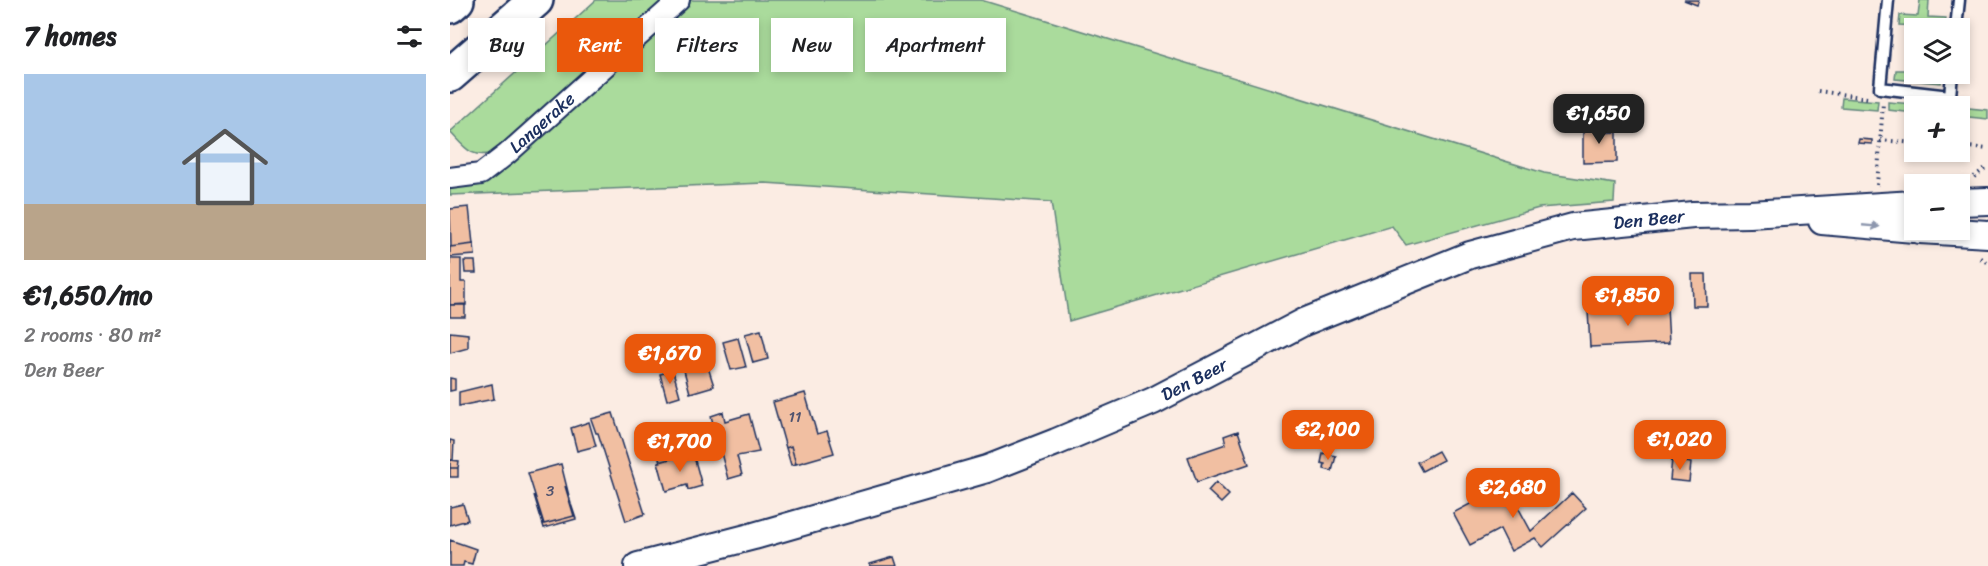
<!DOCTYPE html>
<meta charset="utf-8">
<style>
body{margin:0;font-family:Sriracha,sans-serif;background:#f2f2f2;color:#202124;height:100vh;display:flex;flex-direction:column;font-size:22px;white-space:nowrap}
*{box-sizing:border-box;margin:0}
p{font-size:20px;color:#757577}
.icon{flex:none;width:33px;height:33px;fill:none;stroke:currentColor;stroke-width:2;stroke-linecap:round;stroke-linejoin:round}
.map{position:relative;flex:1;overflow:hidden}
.details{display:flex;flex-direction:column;background:#fff;width:450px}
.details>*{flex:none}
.top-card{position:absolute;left:18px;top:18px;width:570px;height:54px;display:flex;gap:12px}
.buttons{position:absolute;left:1454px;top:18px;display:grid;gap:12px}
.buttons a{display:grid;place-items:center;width:66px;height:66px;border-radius:0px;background:#fff;box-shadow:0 3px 9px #0003;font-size:30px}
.price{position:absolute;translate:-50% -51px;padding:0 14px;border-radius:12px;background:#ea580c;color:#fff;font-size:20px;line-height:39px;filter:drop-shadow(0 2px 3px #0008)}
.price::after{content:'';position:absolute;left:50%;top:36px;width:18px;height:14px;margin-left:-9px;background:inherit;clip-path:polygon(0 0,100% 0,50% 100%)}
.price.current{background:#222;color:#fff}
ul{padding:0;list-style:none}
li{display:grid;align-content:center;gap:12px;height:318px;padding:0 24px}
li+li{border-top:2px solid #e0e0e0}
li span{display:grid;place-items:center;height:186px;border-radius:0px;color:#555}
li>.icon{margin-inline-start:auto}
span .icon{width:108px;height:108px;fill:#fffc;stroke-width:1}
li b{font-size:26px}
h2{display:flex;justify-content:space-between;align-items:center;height:72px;padding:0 24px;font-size:26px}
.pill{padding:0 21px;border-radius:0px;background:#fff;box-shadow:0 3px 9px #0003;font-size:21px;line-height:54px}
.pill.current{background:#ea580c;color:#fff}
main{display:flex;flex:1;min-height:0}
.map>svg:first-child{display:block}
</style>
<main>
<section class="details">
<h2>7 homes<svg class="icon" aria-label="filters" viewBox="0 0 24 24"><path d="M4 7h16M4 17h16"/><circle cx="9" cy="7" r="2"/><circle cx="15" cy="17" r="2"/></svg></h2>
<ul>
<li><span style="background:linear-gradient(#a9c7e8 70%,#b9a48a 0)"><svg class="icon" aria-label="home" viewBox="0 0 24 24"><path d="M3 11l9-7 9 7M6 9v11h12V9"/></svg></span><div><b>€1,650/mo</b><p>2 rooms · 80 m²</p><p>Den Beer</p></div></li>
</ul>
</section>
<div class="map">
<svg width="1538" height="566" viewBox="0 0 1538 566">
<rect width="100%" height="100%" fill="#fbece3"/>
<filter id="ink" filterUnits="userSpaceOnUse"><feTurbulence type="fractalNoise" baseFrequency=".0167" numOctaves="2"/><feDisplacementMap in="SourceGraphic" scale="12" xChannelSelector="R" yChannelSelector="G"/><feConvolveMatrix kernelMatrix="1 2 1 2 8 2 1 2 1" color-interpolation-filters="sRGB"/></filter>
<g filter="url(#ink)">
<!-- green -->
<path fill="#aadb9c" stroke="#62857d" stroke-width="1.5" d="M146 0H214L44 153C21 159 15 148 0 132Z
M241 0H531L1094 173 1165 184 1164 202 1089 208 956 245 942 226 619 321 601 202 315 183 0 195V185L37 178Z
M1470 0H1479L1478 17 1496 18 1495 28H1468L1467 26 1449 25 1450 15 1468 16Z
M1446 70H1464V74H1492L1491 83 1445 79Z
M1392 98 1428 101 1427 110 1391 107Z
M1438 102 1491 106H1464V113L1438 110Z
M1509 107 1538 110V119L1509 116Z"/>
<!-- building -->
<path fill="#f1bfa2" stroke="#1b2f5e" stroke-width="1.5" d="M1234 0H1249L1247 5Z
M1147 122 1148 133 1167 132V162L1133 163V123Z
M1409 139 1422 140V144L1408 143Z
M19 207 23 244 1 247 0 209Z
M24 244 25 255 0 257V247Z
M0 259H11V282H16V305H0Z
M14 261H25L26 273H15Z
M1242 274H1256L1257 306H1243Z
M15 304V317H0V305Z
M1217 307 1219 343 1140 347 1138 310Z
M311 330 318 359 303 363 295 334Z
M0 332 18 334V348L0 353Z
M288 338 296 367 281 370 273 342Z
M250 342 264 386 240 393 228 348Z
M223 371 230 396 217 400 210 374Z
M0 378 5 379V390L0 391Z
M42 384 44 399 9 406V392Z
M355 393 367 434 377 431 384 453 346 464 341 446 336 448 323 402Z
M273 412 275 421 299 414 309 452 287 456 292 475 278 479 261 416Z
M163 413 195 514 176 521 148 433H146L141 419Z
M139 422 146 446 127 451 121 428Z
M788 431 799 464 747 482 738 457 776 444 774 436Z
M0 440 4 441 3 460H0Z
M236 444 239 453 210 462 207 452Z
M341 446 346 464 341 465 336 448Z
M988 451 993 460 972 471 967 462Z
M243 453 252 486 238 490 237 485 216 491 208 462Z
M873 453 886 456 882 471 874 469 875 464 871 463Z
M1222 459 1241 463 1239 482 1220 480Z
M0 460 9 461 8 468H0Z
M111 464 124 516 94 524 78 473Z
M0 468H8V477H0Z
M766 482 779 495 771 503 758 491Z
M1056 485 1081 531 1122 493 1136 508 1093 547 1085 538 1061 551 1050 529 1020 545 1003 513Z
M115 486 126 519 94 528 84 495 94 524 124 516Z
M13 504 18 520 0 525V507Z
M0 540 26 549 22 564 14 562 13 566H0Z
M444 557 447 566H420V564Z"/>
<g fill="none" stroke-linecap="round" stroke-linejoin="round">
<!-- service casing -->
<g stroke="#1b2f5e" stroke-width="15">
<path id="service" d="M1438 0 1430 88 1500 96 1502 74
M1506 28 1509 0"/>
</g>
<!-- minor casing -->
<g stroke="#1b2f5e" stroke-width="24">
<g id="minor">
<path id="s1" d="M0 178 31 174 57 154 229 0"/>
</g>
</g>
<!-- tertiary casing -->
<g stroke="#1b2f5e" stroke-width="30">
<g id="tertiary">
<path d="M1509 202 1538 201"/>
<path d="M1372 221 1464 229"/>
<path d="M1470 230 1538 234"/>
<path id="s2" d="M188 566 304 536 537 469 606 442 703 401 854 322 1020 255 1123 227 1243 215 1300 214 1464 204"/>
</g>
</g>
<!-- motorway casing -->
<g stroke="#1b2f5e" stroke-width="38">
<path id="motorway" d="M0 6 7 0
M0 75 86 0"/>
</g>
<!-- path -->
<path stroke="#1b2f5e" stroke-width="4" stroke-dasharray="1.5 4.5" stroke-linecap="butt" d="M1368 91 1418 98
M1430 140 1464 143
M1509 146 1538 149
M1524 177 1538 166
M1427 185 1433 103
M1530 258 1538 263"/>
<!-- service -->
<use href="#service" stroke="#fff" stroke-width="10"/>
<!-- minor -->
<use href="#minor" stroke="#fff" stroke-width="20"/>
<!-- tertiary -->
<use href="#tertiary" stroke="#fff" stroke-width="26"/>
<!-- motorway -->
<use href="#motorway" stroke="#fff" stroke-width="33"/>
</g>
<!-- one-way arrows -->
<defs><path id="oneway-solid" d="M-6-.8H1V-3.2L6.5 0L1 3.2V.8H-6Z" transform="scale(1.5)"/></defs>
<use fill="#8d97ae" href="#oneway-solid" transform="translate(1421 226) rotate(5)"/>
</g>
<g text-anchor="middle" stroke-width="5" stroke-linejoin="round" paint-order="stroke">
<!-- number labels -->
<g font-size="15" fill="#50536f">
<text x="345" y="422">11</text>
<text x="100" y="496">3</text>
</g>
<!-- street labels -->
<g font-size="18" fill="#1b2f5e" stroke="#fff">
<text dy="6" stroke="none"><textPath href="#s1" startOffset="111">Langerake</textPath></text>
<text dy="6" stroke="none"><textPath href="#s2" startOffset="1074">Den Beer</textPath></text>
<text dy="6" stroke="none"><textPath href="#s2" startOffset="588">Den Beer</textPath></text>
</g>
</g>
</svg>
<div class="buttons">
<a><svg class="icon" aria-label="layers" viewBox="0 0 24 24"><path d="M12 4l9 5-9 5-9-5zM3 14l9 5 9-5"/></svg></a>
<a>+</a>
<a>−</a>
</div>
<b class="price current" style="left:1149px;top:145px">€1,650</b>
<b class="price" style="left:1178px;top:327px">€1,850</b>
<b class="price" style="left:220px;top:385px">€1,670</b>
<b class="price" style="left:878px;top:461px">€2,100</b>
<b class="price" style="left:1230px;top:471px">€1,020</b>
<b class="price" style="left:230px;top:473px">€1,700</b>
<b class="price" style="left:1063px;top:519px">€2,680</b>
<div class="top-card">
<a class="pill">Buy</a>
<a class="pill current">Rent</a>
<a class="pill">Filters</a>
<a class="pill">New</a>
<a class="pill">Apartment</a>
</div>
</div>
</main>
